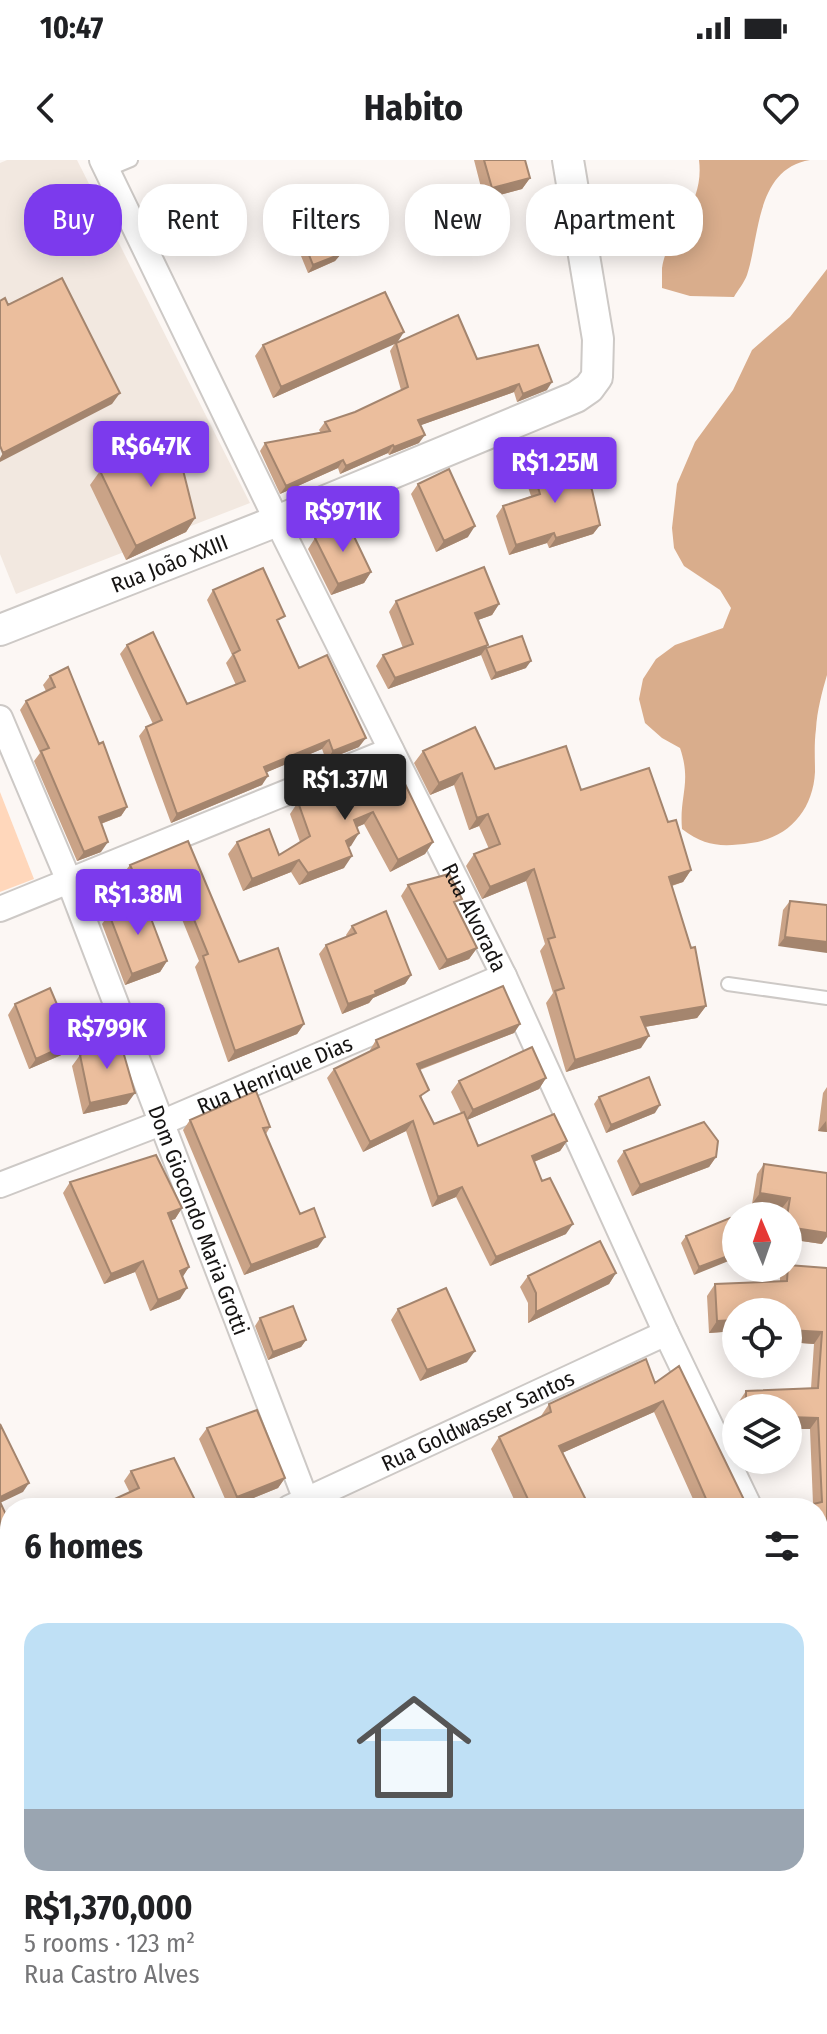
<!DOCTYPE html>
<meta charset="utf-8">
<style>
body{margin:0;font-family:"Fira Sans Condensed",sans-serif;background:#f2f2f2;color:#202124;height:100vh;display:flex;flex-direction:column;font-size:30px;white-space:nowrap}
*{box-sizing:border-box;margin:0}
p{font-size:26px;color:#757577}
.icon{flex:none;width:44px;height:44px;fill:none;stroke:currentColor;stroke-width:2;stroke-linecap:round;stroke-linejoin:round}
.map{position:relative;flex:1;overflow:hidden}
.sheet{position:absolute;left:0px;top:1338px;width:828px;height:536px;display:flex;flex-direction:column;background:#fff;border-radius:32px 32px 0 0;box-shadow:0 4px 20px #0003}
.sheet>*{flex:none}
.hud{position:absolute;left:24px;top:24px;width:780px;height:72px;display:flex;gap:16px}
.needle{width:52px;rotate:358deg}
.fabs{position:absolute;left:722px;top:1042px;display:grid;gap:16px}
.fabs a{display:grid;place-items:center;width:80px;height:80px;border-radius:50%;background:#fff;box-shadow:0 4px 20px #0003;font-size:40px}
.price{position:absolute;translate:-50% -68px;padding:0 18px;border-radius:8px;background:#7c3aed;color:#fff;font-size:26px;line-height:52px;filter:drop-shadow(0 2px 4px #0008)}
.price::after{content:'';position:absolute;left:50%;top:48px;width:24px;height:18px;margin-left:-12px;background:inherit;clip-path:polygon(0 0,100% 0,50% 100%)}
.price.selected{background:#222;color:#fff}
ul{padding:0;list-style:none}
li{display:grid;align-content:center;gap:16px;height:424px;padding:0 24px}
li span{display:grid;place-items:center;height:248px;border-radius:24px;color:#555}
li>.icon{margin-inline-start:auto}
span .icon{width:144px;height:144px;fill:#fffc;stroke-width:1}
li b{font-size:34px}
h2{display:flex;justify-content:space-between;align-items:center;height:96px;padding:0 24px;font-size:34px}
.pill{padding:0 28px;border-radius:32px;background:#fff;box-shadow:0 4px 20px #0003;font-size:28px;line-height:72px}
.pill.selected{background:#7c3aed;color:#fff}
.status{display:flex;justify-content:space-between;align-items:center;height:56px;padding:0 40px;background:#fff;direction:ltr}
.status svg{height:22px;fill:currentColor}
header{display:flex;justify-content:space-between;align-items:center;height:104px;padding:0 24px;background:#fff;font-size:36px;font-weight:700}
.map>svg:first-child{display:block}
</style>
<div class="status"><b>10:47</b><svg viewBox="0 0 49 12"><path d="M0 12V9h3v3zM5 12V6h3v6zM10 12V3h3v9zM15 12V0h3v12zM26 1h20v11H26zM47 4h2v5h-2z"/></svg></div>
<header><svg class="icon" aria-label="back" viewBox="0 0 24 24"><path d="M15 5l-7 7 7 7"/></svg>Habito<svg class="icon" aria-label="heart" viewBox="0 0 24 24"><path d="M12 20l-8-8c-3-5 5-10 8-4 3-6 11-1 8 4z"/></svg></header>
<div class="map">
<svg width="827" height="1874" viewBox="0 0 827 1874">
<rect width="100%" height="100%" fill="#fcf7f4"/>
<!-- built -->
<path fill="#f2e8e0" d="M7 0H77L250 343 16 434 0 394V3Z"/>
<!-- green -->
<path fill="#ffd7bb" d="M0 632 34 719 0 732Z"/>
<!-- forest -->
<path fill="#d9ad8c" d="M699 0H810C756 9 760 75 747 115 744 123 738 130 734 137L690 136 662 128C662 122 662 115 662 108 668 69 705 48 699 0Z
M827 109V515C822 532 817 551 816 569 814 584 815 598 815 612 813 651 788 678 751 683 722 687 706 687 682 669 679 636 692 623 680 588L662 578 645 563 639 539 643 519 656 499 675 485 723 468 731 448 720 430 684 406 674 388 672 368 677 324 695 282 733 230 752 190 790 157Z"/>
<g fill="none" stroke-linecap="round" stroke-linejoin="round">
<!-- service casing -->
<g stroke="#cdc9c6" stroke-width="16">
<path id="service" d="M107 10 131 0
M728 824 827 838"/>
</g>
<!-- minor casing -->
<g stroke="#cdc9c6" stroke-width="28">
<g id="minor">
<path id="s1" d="M102 0 277 361 504 816 666 1173 750 1348"/>
<path id="s2" d="M0 558 69 721 306 1340"/>
<path d="M0 749 391 590"/>
<path id="s3" d="M0 1025 161 963 504 816"/>
<path id="s4" d="M289 1348 666 1173"/>
<path d="M818 1471 827 1457"/>
<path d="M818 1480 827 1498"/>
<path d="M0 1489 10 1484"/>
<path d="M818 1830 827 1826"/>
<path d="M0 1835 10 1829"/>
<path d="M734 1874 754 1864"/>
<path d="M783 1874 785 1864"/>
</g>
</g>
<!-- tertiary casing -->
<g stroke="#cdc9c6" stroke-width="34">
<g id="tertiary">
<path id="s5" d="M0 470 277 361 576 237 589 228 597 217 598 179 568 0"/>
<path d="M0 1520 10 1543"/>
<path d="M166 1864 171 1874"/>
</g>
</g>
<!-- service -->
<use href="#service" stroke="#fff" stroke-width="12"/>
<!-- minor -->
<use href="#minor" stroke="#fff" stroke-width="24"/>
<!-- tertiary -->
<use href="#tertiary" stroke="#fff" stroke-width="30"/>
</g>
<!-- wall -->
<path fill="#caa387" d="M474 0H525L530 18 522 29 484 39Z
M293 55 341 94 335 101 308 113 287 62Z
M395 183 273 238 255 196 263 185 397 183 477 199 547 230 517 242 514 232 421 265 419 283 389 295 388 293 340 314 338 308 280 334 260 291 265 283 321 273 319 270 325 262 355 252 401 230 390 191Z
M100 311 195 358 186 372 126 400 90 325Z
M534 314 600 365 593 374 549 388 547 383 509 395 496 356 503 346 531 336 527 324Z
M418 324 468 377 436 392 411 334Z
M315 378 371 412 364 423 331 435 308 389Z
M213 430 279 464 299 508 359 587 326 600 322 589 267 612 262 625 171 663 139 576 146 567 153 564 120 494 127 485 187 544 236 525 226 503 232 495 207 440Z
M396 441 499 444 492 455 478 460 486 488 526 508 491 520 481 495 388 529 376 506 383 495 403 488 389 452Z
M50 516 99 584 127 647 121 656 101 664V692L77 701 34 601 40 593 20 550 26 541 46 531 43 525Z
M423 591 581 630 668 662 691 710 683 722 672 726 706 846 697 858 645 867 641 888 566 912 546 843 553 833 540 791 545 784 526 721 482 739 466 706 474 694 489 689 479 666 469 670 454 625 430 635 414 603Z
M331 622 433 682 425 694 390 712 364 664 357 667 359 673 349 687 344 708 299 725 291 712 243 731 228 694 237 682 279 695 300 682 290 654 298 642 326 629Z
M188 681 239 802 304 864 297 874 228 902 195 807 199 801 172 735 146 747 167 801 160 812 125 825 102 764 109 754 135 744 122 715 130 705Z
M408 725 457 747 477 788 469 799 439 810 401 736Z
M790 741 827 745 778 786 783 750Z
M352 766 411 815 405 824 373 838 369 843 342 854 319 794 326 785 347 777 346 775Z
M15 844 66 893 29 909 8 855Z
M520 864 514 873 420 910 422 940 434 964 461 953 451 932 459 921 546 918 539 929 467 960 478 986 567 981 560 991 534 1002 566 1074 490 1106 456 1037 432 1047 406 971 363 992 327 918 334 909 370 891V890L376 880Z
M80 895 127 944 83 954 72 906Z
M827 927V972L818 971 823 933Z
M599 937 655 953 606 973 594 944Z
M190 960 270 967 266 974 300 1054 318 1087 244 1115 183 970Z
M624 991 716 997 709 1007 632 1036 617 1001Z
M764 1004 822 1084 788 1079V1056H781L782 1048 752 1044 757 1014Z
M70 1022 182 1048 175 1059 171 1060 189 1107 183 1116 180 1139 150 1151 135 1112 104 1124 63 1033Z
M736 1073 694 1115 681 1083 686 1076Z
M786 1108H827V1432L818 1438V1348H799L813 1344 810 1269 788 1248H738V1243L746 1231 811 1228 814 1184 788 1182V1152H736V1171L709 1173 707 1136 715 1124 780 1122V1117Z
M616 1113 609 1124 528 1163V1143L520 1127 528 1116Z
M398 1149 467 1202 420 1221 391 1160Z
M260 1158 306 1180 301 1187 268 1200 255 1166Z
M655 1223 748 1348H697L654 1252 562 1293 590 1348H518L491 1289 499 1277 541 1257V1256L549 1244Z
M207 1268 285 1318 278 1328 229 1348 199 1279Z
M131 1311 199 1348 130 1333 124 1321Z
M10 1841V1859L4 1849Z
M820 1846 827 1874H807L810 1864H818V1850Z
M12 1864H142L147 1874H18Z
M194 1864H343L348 1874H197Z
M373 1864H440L445 1874H378Z
M535 1864H648L653 1874H538Z"/>
<!-- shaded-wall -->
<path fill="#a4856e" d="M530 18 522 29 484 39 492 28Z
M341 94 335 101 308 113 313 105Z
M404 172 397 183 273 238 281 227Z
M552 222 547 230 517 242 523 234Z
M519 224 514 232 413 268 418 260Z
M120 233 112 244 0 302V298L3 293Z
M425 275 419 283 389 295 394 287Z
M393 285 388 293 340 314 346 306Z
M343 300 338 308 280 334 286 326Z
M195 358 186 372 126 400 136 386Z
M600 365 593 374 549 388 556 378Z
M475 366 468 377 436 392 444 381Z
M554 373 547 383 509 395 516 385Z
M371 412 364 423 331 435 338 424Z
M499 444 492 455 467 464 475 453Z
M488 485 481 495 388 529 395 518Z
M531 501 526 508 491 520 496 513Z
M366 578 359 587 326 600 333 591Z
M329 580 322 589 258 616 264 607Z
M462 613 454 625 430 635 439 623Z
M268 616 262 625 171 663 177 654Z
M127 647 121 656 92 667 99 657Z
M373 652 364 664 346 672 354 660Z
M488 654 479 666 469 670 477 658Z
M359 673 351 686 337 693 346 681Z
M108 682 101 692 77 701 84 692Z
M433 682 425 694 390 712 398 700Z
M352 696 344 708 299 725 308 713Z
M299 700 291 712 243 731 252 719Z
M534 709 526 721 482 739 490 727Z
M691 710 683 722 660 729 669 717Z
M180 725 172 735 138 750 146 740Z
M785 777 827 782V793L778 786Z
M477 788 469 799 439 810 447 800Z
M167 801 160 812 125 825 132 814Z
M411 815 405 824 373 838 369 843 342 854 348 844 375 831Z
M706 846 697 858 632 869 641 857Z
M304 864 297 874 228 902 235 891Z
M520 864 514 873 410 913 417 904Z
M649 876 641 888 566 912 575 900Z
M73 882 66 893 29 909 36 899Z
M546 918 539 929 465 961 473 950Z
M135 933 127 944 83 954 90 943Z
M660 945 655 953 606 973 611 965Z
M413 961 406 971 363 992 370 982Z
M826 961 827 972 818 971Z
M567 981 560 991 526 1005 532 996Z
M716 997 709 1007 632 1036 640 1025Z
M462 1027 456 1037 432 1047 438 1037Z
M760 1033 790 1038 782 1048 752 1044Z
M182 1048 175 1059 160 1064 168 1053Z
M573 1064 566 1074 490 1106 496 1097Z
M788 1067 827 1073V1077L822 1084 788 1079Z
M325 1077 318 1087 244 1115 251 1105Z
M736 1093V1098L694 1115 699 1107Z
M143 1101 135 1112 104 1124 111 1114Z
M189 1107 182 1118 180 1111Z
M616 1113 609 1124 528 1163 536 1152Z
M187 1128 180 1139 150 1151 158 1140Z
M736 1160V1171L709 1173 717 1161Z
M788 1170 822 1172 814 1184 788 1182Z
M306 1180 301 1187 268 1200 273 1192Z
M475 1191 467 1202 420 1221 427 1210Z
M663 1241 654 1252 551 1298 559 1286Z
M788 1257 818 1258 810 1269H788Z
M285 1318 278 1328 229 1348 237 1337Z
M29 1323 23 1332 0 1343V1337Z
M8 1359 2 1369H0V1363Z
M827 1426V1432L818 1438 826 1427Z
M827 1573V1580L818 1584V1576Z
M10 1610V1614L0 1621V1617Z
M10 1788V1796L0 1801V1793Z
M827 1794V1800L818 1805V1798Z"/>
<!-- building -->
<path fill="#ebbe9d" stroke="#a4856e" stroke-width="2" d="M484 0H525L530 18 492 28Z
M320 47 341 94 313 105 293 55Z
M62 118 120 233 3 293 0 286V141L5 138 8 145Z
M385 132 404 172 281 227 263 185Z
M458 155 477 199 538 185 552 222 523 234 519 224 418 260 425 275 394 287 393 285 346 306 343 300 286 326 265 283 330 271 325 262 355 252 408 227 396 183Z
M173 270 195 358 136 386 100 311Z
M579 298 592 330 600 365 556 378 554 373 516 385 503 346 540 334 534 314Z
M449 309 475 366 444 381 418 324Z
M348 364 371 412 338 424 315 378Z
M484 407 499 444 475 453 488 485 395 518 383 495 413 484 396 441Z
M263 408 285 456 277 460 299 508 327 495 366 578 333 591 329 580 264 607 268 616 177 654 146 567 162 560 127 485 153 472 187 544 245 521 233 494 240 490 213 430Z
M522 476 531 501 496 513 486 488Z
M68 507 99 584 103 582 127 647 99 657 108 682 84 692 41 591 49 588 26 541 55 527 50 516Z
M475 567 495 609 566 586 581 630 649 608 668 662 676 660 691 710 669 717 691 788 695 787 706 846 641 857 649 876 575 900 555 831 564 828 548 779 555 777 534 709 490 727 474 694 500 684 488 654 477 658 462 613 439 623 423 591Z
M392 597 433 682 398 700 373 652 354 660 359 673 346 681 352 696 308 713 299 700 252 719 237 682 269 669 279 695 310 676 298 642 333 626 331 622Z
M188 681 239 802 278 788 304 864 235 891 203 796 208 794 180 725 146 740 130 705Z
M449 714 462 739 454 742 477 788 447 800 408 725Z
M144 740 167 801 132 814 109 754Z
M790 741 827 745V782L785 777Z
M386 751 411 815 375 831 376 834 348 844 326 785 356 773 352 766Z
M503 826 520 864 417 904 429 930 420 936 434 964 464 952 478 986 554 954 567 981 532 996 542 1021 550 1018 573 1064 496 1097 462 1027 438 1037 413 961 370 982 334 909 379 887 376 880Z
M50 828 73 882 36 899 15 844Z
M118 874 135 933 90 943 80 895Z
M532 887 546 918 473 950 459 921Z
M649 917 660 945 611 965 599 937Z
M256 931 270 967 263 968 300 1054 314 1048 325 1077 251 1105 190 960Z
M704 962 718 981 716 997 640 1025 624 991Z
M156 995 182 1048 168 1053 189 1107 180 1111 187 1128 158 1140 143 1101 111 1114 70 1022Z
M764 1004 827 1013V1073L788 1067V1056H787L790 1038 760 1033Z
M730 1058 736 1073V1093L699 1107 686 1076Z
M600 1081 616 1113 536 1152V1133L528 1116Z
M788 1105 827 1108V1426L826 1427 818 1402V1348H801L800 1347 822 1342 818 1258 788 1257V1248H746V1231L818 1228 822 1172 788 1170V1152H736V1160L717 1161 715 1124 787 1121Z
M446 1128 475 1191 427 1210 398 1149Z
M293 1146 306 1180 273 1192 260 1158Z
M646 1199 655 1223 679 1206 748 1348H710L663 1241 559 1286 590 1348H532L499 1277 551 1252 549 1244Z
M257 1250 285 1318 237 1337 207 1268Z
M0 1264 29 1323 0 1337Z
M174 1298 199 1348H95L139 1328 131 1311Z
M0 1342 8 1359 0 1363Z
M818 1534 827 1551V1573L818 1576Z
M9 1568 10 1576V1610L0 1617V1573Z
M827 1633V1794L818 1798V1637Z
M10 1643V1788L0 1793V1648Z
M827 1843V1874H814L811 1870 814 1864H818V1853L820 1846Z
M25 1864H142L147 1874H34L31 1866 27 1868Z
M205 1864H343L348 1874H208Z
M386 1864H440L445 1873 397 1874 395 1870 391 1872Z
M546 1864H648L653 1874H550Z"/>
<g text-anchor="middle" stroke-width="7" stroke-linejoin="round" paint-order="stroke">
<!-- street labels -->
<g font-size="22" fill="#161413" stroke="#fff">
<text dy="8" stroke="none"><textPath href="#s5" startOffset="182">Rua João XXIII</textPath></text>
<text dy="8" stroke="none"><textPath href="#s1" startOffset="844">Rua Alvorada</textPath></text>
<text dy="8" stroke="none"><textPath href="#s3" startOffset="296">Rua Henrique Dias</textPath></text>
<text dy="8" stroke="none"><textPath href="#s2" startOffset="540">Dom Giocondo Maria Grotti</textPath></text>
<text dy="8" stroke="none"><textPath href="#s4" startOffset="208">Rua Goldwasser Santos</textPath></text>
</g>
</g>
</svg>
<div class="fabs">
<a><svg class="needle" viewBox="-14 -14 28 28"><path d="M0-13l5 13h-10z" fill="#e53935"/><path d="M0 13l5-13h-10z" fill="#757577"/></svg></a>
<a><svg class="icon" aria-label="locate" viewBox="0 0 24 24"><circle cx="12" cy="12" r="6"/><path d="M12 2v4M12 18v4M2 12h4M18 12h4"/></svg></a>
<a><svg class="icon" aria-label="layers" viewBox="0 0 24 24"><path d="M12 4l9 5-9 5-9-5zM3 14l9 5 9-5"/></svg></a>
</div>
<b class="price" style="left:151px;top:329px">R$647K</b>
<b class="price" style="left:555px;top:345px">R$1.25M</b>
<b class="price" style="left:343px;top:394px">R$971K</b>
<b class="price selected" style="left:345px;top:662px">R$1.37M</b>
<b class="price" style="left:138px;top:777px">R$1.38M</b>
<b class="price" style="left:107px;top:911px">R$799K</b>
<div class="hud">
<a class="pill selected">Buy</a>
<a class="pill">Rent</a>
<a class="pill">Filters</a>
<a class="pill">New</a>
<a class="pill">Apartment</a>
</div>
<section class="sheet">
<h2>6 homes<svg class="icon" aria-label="filters" viewBox="0 0 24 24"><path d="M4 7h16M4 17h16"/><circle cx="9" cy="7" r="2"/><circle cx="15" cy="17" r="2"/></svg></h2>
<ul>
<li><span style="background:linear-gradient(#bfe0f5 75%,#9aa5b1 0)"><svg class="icon" aria-label="home" viewBox="0 0 24 24"><path d="M3 11l9-7 9 7M6 9v11h12V9"/></svg></span><div><b>R$1,370,000</b><p>5 rooms · 123 m²</p><p>Rua Castro Alves</p></div></li>
</ul>
</section>
</div>
